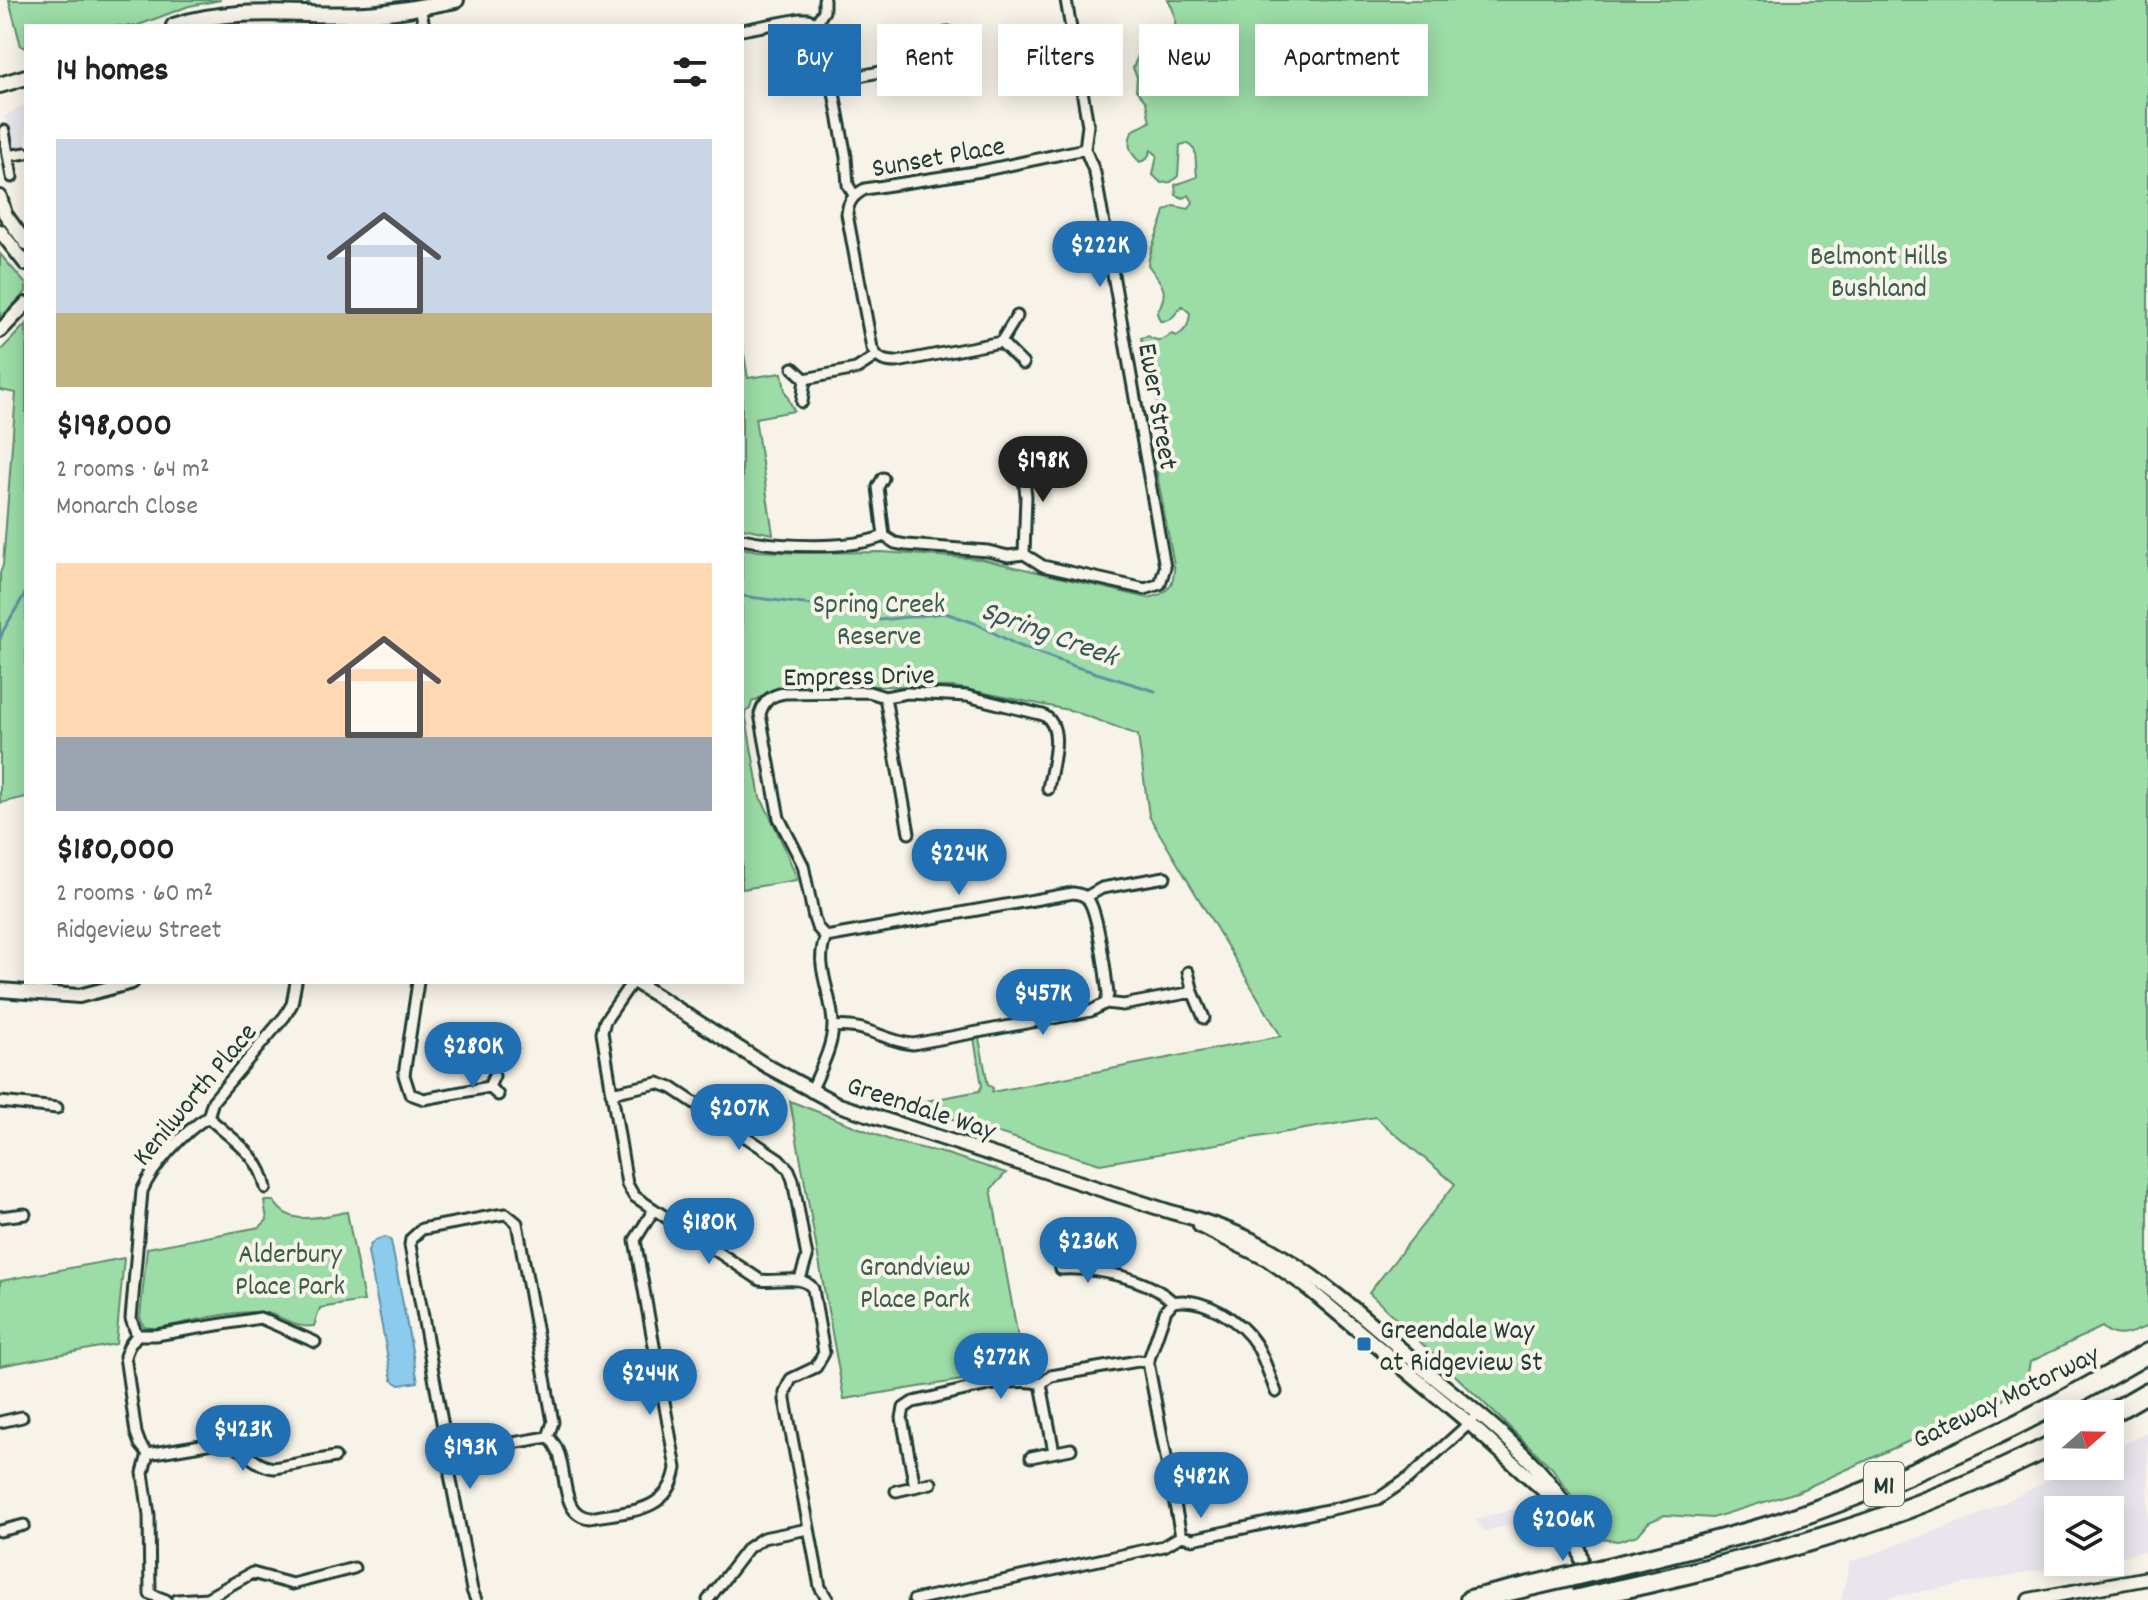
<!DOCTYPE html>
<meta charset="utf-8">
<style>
body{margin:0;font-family:Dekko,sans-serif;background:#f6f6f6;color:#222;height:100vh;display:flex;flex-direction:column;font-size:30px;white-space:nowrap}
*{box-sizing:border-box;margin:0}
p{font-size:26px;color:#767676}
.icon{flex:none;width:44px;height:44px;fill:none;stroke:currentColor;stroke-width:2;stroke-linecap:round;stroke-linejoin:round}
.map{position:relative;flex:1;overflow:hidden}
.sheet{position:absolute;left:24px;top:24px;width:720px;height:960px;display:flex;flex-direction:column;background:#fff;border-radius:0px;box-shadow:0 4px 20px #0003}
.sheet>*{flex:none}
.hud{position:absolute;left:768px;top:24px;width:760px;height:72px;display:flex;gap:16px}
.needle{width:52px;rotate:70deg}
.fabs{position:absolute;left:2044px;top:1400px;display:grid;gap:16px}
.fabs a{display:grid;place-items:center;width:80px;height:80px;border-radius:0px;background:#fff;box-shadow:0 4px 20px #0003;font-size:40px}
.price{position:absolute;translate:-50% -68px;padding:0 18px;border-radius:28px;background:#1f6fb2;color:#fff;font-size:26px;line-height:52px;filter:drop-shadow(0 2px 4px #0008)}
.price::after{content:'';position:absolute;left:50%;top:48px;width:24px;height:18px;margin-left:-12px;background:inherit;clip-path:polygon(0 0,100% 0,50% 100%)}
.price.current{background:#222;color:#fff}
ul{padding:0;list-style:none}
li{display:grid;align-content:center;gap:16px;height:424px;padding:0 32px}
li span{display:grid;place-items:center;height:248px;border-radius:0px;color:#555}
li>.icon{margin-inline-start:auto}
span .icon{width:144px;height:144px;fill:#fffc;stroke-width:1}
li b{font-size:34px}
h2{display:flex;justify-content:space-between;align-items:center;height:96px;padding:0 32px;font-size:34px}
.pill{padding:0 28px;border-radius:0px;background:#fff;box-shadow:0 4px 20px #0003;font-size:28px;line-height:72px}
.pill.current{background:#1f6fb2;color:#fff}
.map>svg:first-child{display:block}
</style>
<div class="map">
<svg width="2148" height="1600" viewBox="0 0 2148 1600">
<rect width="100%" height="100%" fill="#f7f3e8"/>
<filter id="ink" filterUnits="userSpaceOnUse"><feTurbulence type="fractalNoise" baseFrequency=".0125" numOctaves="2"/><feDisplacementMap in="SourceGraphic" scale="16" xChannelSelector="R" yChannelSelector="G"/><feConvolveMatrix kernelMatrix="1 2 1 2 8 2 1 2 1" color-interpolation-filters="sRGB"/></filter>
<g filter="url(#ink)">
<!-- built -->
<path fill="#e8e5ec" d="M26 103V147L11 150 5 116Z
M2148 1432V1551L2110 1558V1510H2058V1562H2086L1874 1600H1841L1850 1562 1974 1517 2078 1466H2110V1451Z
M1517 1509 1520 1523 1484 1531 1475 1519Z"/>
<!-- green -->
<path fill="#9cdca6" stroke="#5e8c6d" stroke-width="2" d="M9 0H221L189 6 136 26H26V48L21 46Z
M1168 0H2148V1326C2132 1333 2116 1341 2102 1327L2030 1362 2027 1379 1993 1408 1960 1418 1797 1492 1712 1518 1665 1515 1649 1522 1638 1535 1618 1541 1600 1539 1592 1527 1594 1510 1580 1508 1552 1468 1369 1293 1455 1184 1375 1117 1100 1164 913 1107 916 1106 910 1104 979 1091 982 1086 974 1038H979L988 1085 993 1088 992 1092 1281 1036 1149 816 1138 735 1073 711 955 687 783 685 752 702 750 709 745 712 760 798C766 804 794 869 797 880L742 889V548L758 551 798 553 882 552 981 559 1148 598C1168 594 1175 585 1174 565L1151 442 1157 440 1156 429 1159 410 1141 338 1148 336C1157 342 1163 341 1171 334L1177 336C1186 330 1189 325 1190 313L1182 306C1175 314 1172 322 1160 321L1157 313C1170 289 1163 286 1148 265 1150 245 1160 231 1165 211L1174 206 1189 209 1193 202 1189 195 1183 198 1176 195 1175 185 1197 177 1195 151 1188 143 1180 145 1178 176 1171 182 1161 183 1153 175 1157 155 1151 150 1147 159 1140 162C1129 152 1127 145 1132 131L1150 122 1146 102 1136 90 1137 77 1133 68C1137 57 1141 47 1152 43 1158 40 1165 41 1170 37 1180 27 1174 9 1168 0Z
M0 254 26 284V292L0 318Z
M26 324V797L0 803V573L3 565 16 393 0 390V351Z
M742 342 748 378 782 373 785 391 794 411 755 418 773 534 742 528Z
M790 1101 895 1142 947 1154 1006 1173 991 1189 1024 1370 844 1399Z
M264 1201H274C289 1228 322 1216 347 1212L364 1301 320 1308 314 1326C294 1329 285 1317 267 1313 238 1308 185 1323 155 1329L144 1327 140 1318 147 1248 260 1227 267 1220Z
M124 1258 116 1344 0 1366V1281Z"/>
<!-- water -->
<path fill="#8ccbed" stroke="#6092a3" stroke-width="2" d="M386 1237 391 1241 418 1382 400 1385 392 1380 368 1252C370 1242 375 1239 386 1237Z"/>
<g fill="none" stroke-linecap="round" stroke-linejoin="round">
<!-- stream -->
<path stroke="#6092a3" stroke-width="3" d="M305 9 310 0
M742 596 836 608 880 620 945 613 975 623 1017 645 1077 667 1155 691
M0 640 3 631 26 592"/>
<!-- minor casing -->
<g stroke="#1f3d34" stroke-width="15">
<path id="minor" d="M420 7 424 26
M816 23 824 11V0
M742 30 800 19H808L822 29 846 157 848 185 854 195
M948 32 957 79
M833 81 953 58
M4 131 12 177
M8 156 26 153
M1017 316 1001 342 1023 364
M1001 342 897 362C884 362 878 360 872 348L847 214C848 201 854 195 865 189L981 171 1085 149
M793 368 805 379 802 402
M805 379 856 369 876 356
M1021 454 1026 496 1024 554
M883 478 878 487 884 536
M742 539C778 547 850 550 884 536L895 543 906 545 988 551 1008 556 1024 554 1043 566 1145 589 1160 584 1165 567 1095 173 1085 149 1088 125 1066 0
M885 697 909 833
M1086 897 1102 888 1165 877
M826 937 1073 893C1080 894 1085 895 1089 901 1098 914 1106 976 1108 994L1106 1003 1091 1011 913 1044C883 1041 866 1023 833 1027
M1188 972 1193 992 1204 1018
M418 982 404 1075 410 1094 424 1099 489 1087
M632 982 605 1021 602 1032 627 1184 634 1196 760 1280C778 1283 803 1273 813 1289L824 1353 816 1367 791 1379 785 1392V1400L820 1587 828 1600
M1106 1003 1123 1005 1193 992
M494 1076 489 1087 498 1095
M811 1092C819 1072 833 1047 833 1025 833 995 813 965 826 937L817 927 814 918 803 865 779 818 760 714C764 701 770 695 785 693L869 692 885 697 907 693 967 696 1043 715C1066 726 1051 768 1048 789
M611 1093 658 1083 672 1088 779 1159 789 1170 793 1180 807 1257 800 1279
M0 1102 57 1108
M208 1117C231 1139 260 1154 266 1188
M0 1217 25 1214
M1055 1241 1061 1269C1094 1267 1148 1278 1173 1302
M137 1335H156L260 1318 315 1342
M1041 1384 1054 1452
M0 1422 22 1417
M148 1454 219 1442C242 1442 251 1466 274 1468L335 1457
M457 1455 445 1438 410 1245 411 1239 422 1229 498 1215 506 1214 517 1223 553 1422 548 1437
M1031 1457 1071 1449
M915 1487 902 1418 904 1408 913 1402C945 1396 1012 1374 1041 1384L1051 1376 1138 1361 1148 1362
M896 1491 931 1483
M0 1531 24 1525
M1181 1536 1148 1362 1166 1310 1173 1302C1203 1296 1241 1320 1257 1346 1265 1360 1270 1377 1276 1392
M166 1600 150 1594 149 1515 143 1473 148 1454 140 1444 136 1433 125 1356 129 1346 137 1335 131 1319 142 1191C153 1166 184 1131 208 1117L213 1101 285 1016 292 1004 296 982
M177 1600 207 1598 252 1573 292 1584 354 1568
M476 1600 472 1590 450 1475C451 1463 454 1457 465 1451L548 1437C573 1457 554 1514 590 1518 626 1511 669 1514 676 1468L635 1240 653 1211
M708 1600 748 1548 763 1538 808 1529
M914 1600 1164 1546 1181 1536 1193 1539 1378 1499 1409 1478 1473 1420"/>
</g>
<!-- tertiary casing -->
<g stroke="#1f3d34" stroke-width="18">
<path id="tertiary" d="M0 197 5 214 26 243
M0 231 26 264
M0 331 26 304
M635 982 767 1066 839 1105 1171 1212C1206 1221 1241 1232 1273 1251 1330 1284 1380 1332 1431 1375 1469 1406 1538 1459 1562 1501 1578 1530 1583 1568 1590 1600
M0 990 79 996 132 982
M1200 1226 1267 1259 1304 1285 1469 1423 1551 1497
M2029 1600 2148 1578"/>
</g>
<!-- secondary casing -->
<g stroke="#1f3d34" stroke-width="20">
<path id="secondary" d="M174 26C237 5 301 17 365 14 396 12 426 6 456 0
M0 85 26 77"/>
</g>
<!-- motorway casing -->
<g stroke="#1f3d34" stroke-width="24">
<path id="motorway" d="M2110 1414 2148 1392
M1603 1569C1662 1555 1721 1541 1779 1523 1908 1480 2031 1422 2148 1353
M1608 1592C1768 1557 1912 1518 2058 1442
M1470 1600 1569 1577"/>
</g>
<!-- minor -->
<use href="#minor" stroke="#f7f3e8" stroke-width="9"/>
<!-- tertiary -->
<use href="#tertiary" stroke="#f7f3e8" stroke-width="12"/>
<!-- secondary -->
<use href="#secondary" stroke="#f7f3e8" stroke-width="14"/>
<!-- motorway -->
<use href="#motorway" stroke="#f7f3e8" stroke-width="18"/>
<!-- motorway-bridge casing -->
<g stroke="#1f3d34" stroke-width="24" stroke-linecap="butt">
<path id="motorway-bridge" d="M1569 1577 1603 1569
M1574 1600 1608 1592"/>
</g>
<!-- motorway-bridge -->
<use href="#motorway-bridge" stroke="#f7f3e8" stroke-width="18"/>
</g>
</g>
<!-- markers -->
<rect fill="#1f6fb2" stroke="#f7f3e8" stroke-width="3" x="1356" y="1336" width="16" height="16" rx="4"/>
<g text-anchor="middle" stroke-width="8" stroke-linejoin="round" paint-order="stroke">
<!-- shield labels -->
<rect fill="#f7f3e8" stroke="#60746a" stroke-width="2" x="1864" y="1462" width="40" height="44" rx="6"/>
<g font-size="26" font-weight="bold" fill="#1f3d34">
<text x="1884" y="1493">M1</text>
</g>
<!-- street labels -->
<g font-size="28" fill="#1f3d34" stroke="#f7f3e8">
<text transform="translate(938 155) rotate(-10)" y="10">Sunset Place</text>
<text transform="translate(1160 406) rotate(80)" y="10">Ewer Street</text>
<text transform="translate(859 674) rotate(-1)" y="10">Empress Drive</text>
<text transform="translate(193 1093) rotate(-50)" y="10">Kenilworth Place</text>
<text transform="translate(922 1106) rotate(18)" y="10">Greendale Way</text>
<text transform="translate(2005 1395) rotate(-26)" y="10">Gateway Motorway</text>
</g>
<!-- park labels -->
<g font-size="28" fill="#385d4b" stroke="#f7f3e8">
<text x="1879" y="264">Belmont Hills<tspan x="1879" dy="32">Bushland</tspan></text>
<text x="879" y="612">Spring Creek<tspan x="879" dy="32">Reserve</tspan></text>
<text x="290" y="1262">Alderbury<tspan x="290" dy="32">Place Park</tspan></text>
<text x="915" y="1275">Grandview<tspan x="915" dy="32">Place Park</tspan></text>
</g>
<!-- poi labels -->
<g font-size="28" fill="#1f3d34" stroke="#f7f3e8" text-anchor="start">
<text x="1380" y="1338">Greendale Way<tspan x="1380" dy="32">at Ridgeview St</tspan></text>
</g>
<!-- water labels -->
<g font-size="30" font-style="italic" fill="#355959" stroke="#f7f3e8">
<text transform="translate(1050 632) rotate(20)" y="10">Spring Creek</text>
</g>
</g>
</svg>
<div class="fabs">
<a><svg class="needle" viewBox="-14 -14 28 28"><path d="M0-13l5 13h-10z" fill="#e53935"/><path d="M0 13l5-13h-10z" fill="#767676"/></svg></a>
<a><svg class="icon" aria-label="layers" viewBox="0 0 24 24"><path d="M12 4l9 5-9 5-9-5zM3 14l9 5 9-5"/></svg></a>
</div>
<b class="price" style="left:1100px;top:289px">$222K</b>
<b class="price current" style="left:1043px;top:504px">$198K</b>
<b class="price" style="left:959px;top:897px">$224K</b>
<b class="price" style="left:1043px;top:1037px">$457K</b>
<b class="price" style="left:473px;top:1090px">$280K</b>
<b class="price" style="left:739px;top:1152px">$207K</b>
<b class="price" style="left:709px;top:1266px">$180K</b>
<b class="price" style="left:1088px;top:1285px">$236K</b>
<b class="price" style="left:1001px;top:1401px">$272K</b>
<b class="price" style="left:650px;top:1417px">$244K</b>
<b class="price" style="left:243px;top:1473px">$423K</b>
<b class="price" style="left:470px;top:1491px">$193K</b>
<b class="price" style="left:1201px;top:1520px">$482K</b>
<b class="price" style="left:1563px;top:1563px">$206K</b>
<div class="hud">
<a class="pill current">Buy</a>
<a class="pill">Rent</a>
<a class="pill">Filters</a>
<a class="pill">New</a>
<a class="pill">Apartment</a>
</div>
<section class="sheet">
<h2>14 homes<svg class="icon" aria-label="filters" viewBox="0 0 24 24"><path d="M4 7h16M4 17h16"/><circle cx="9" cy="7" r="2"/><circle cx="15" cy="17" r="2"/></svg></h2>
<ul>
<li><span style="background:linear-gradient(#c9d6e8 70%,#c2b280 0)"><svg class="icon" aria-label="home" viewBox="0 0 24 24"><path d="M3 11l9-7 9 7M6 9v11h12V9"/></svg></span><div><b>$198,000</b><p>2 rooms · 64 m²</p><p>Monarch Close</p></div></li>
<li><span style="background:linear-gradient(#ffd9b3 70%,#9aa5b1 0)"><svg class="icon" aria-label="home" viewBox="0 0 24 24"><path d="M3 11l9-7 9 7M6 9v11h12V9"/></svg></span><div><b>$180,000</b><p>2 rooms · 60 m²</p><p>Ridgeview Street</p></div></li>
</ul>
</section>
</div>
